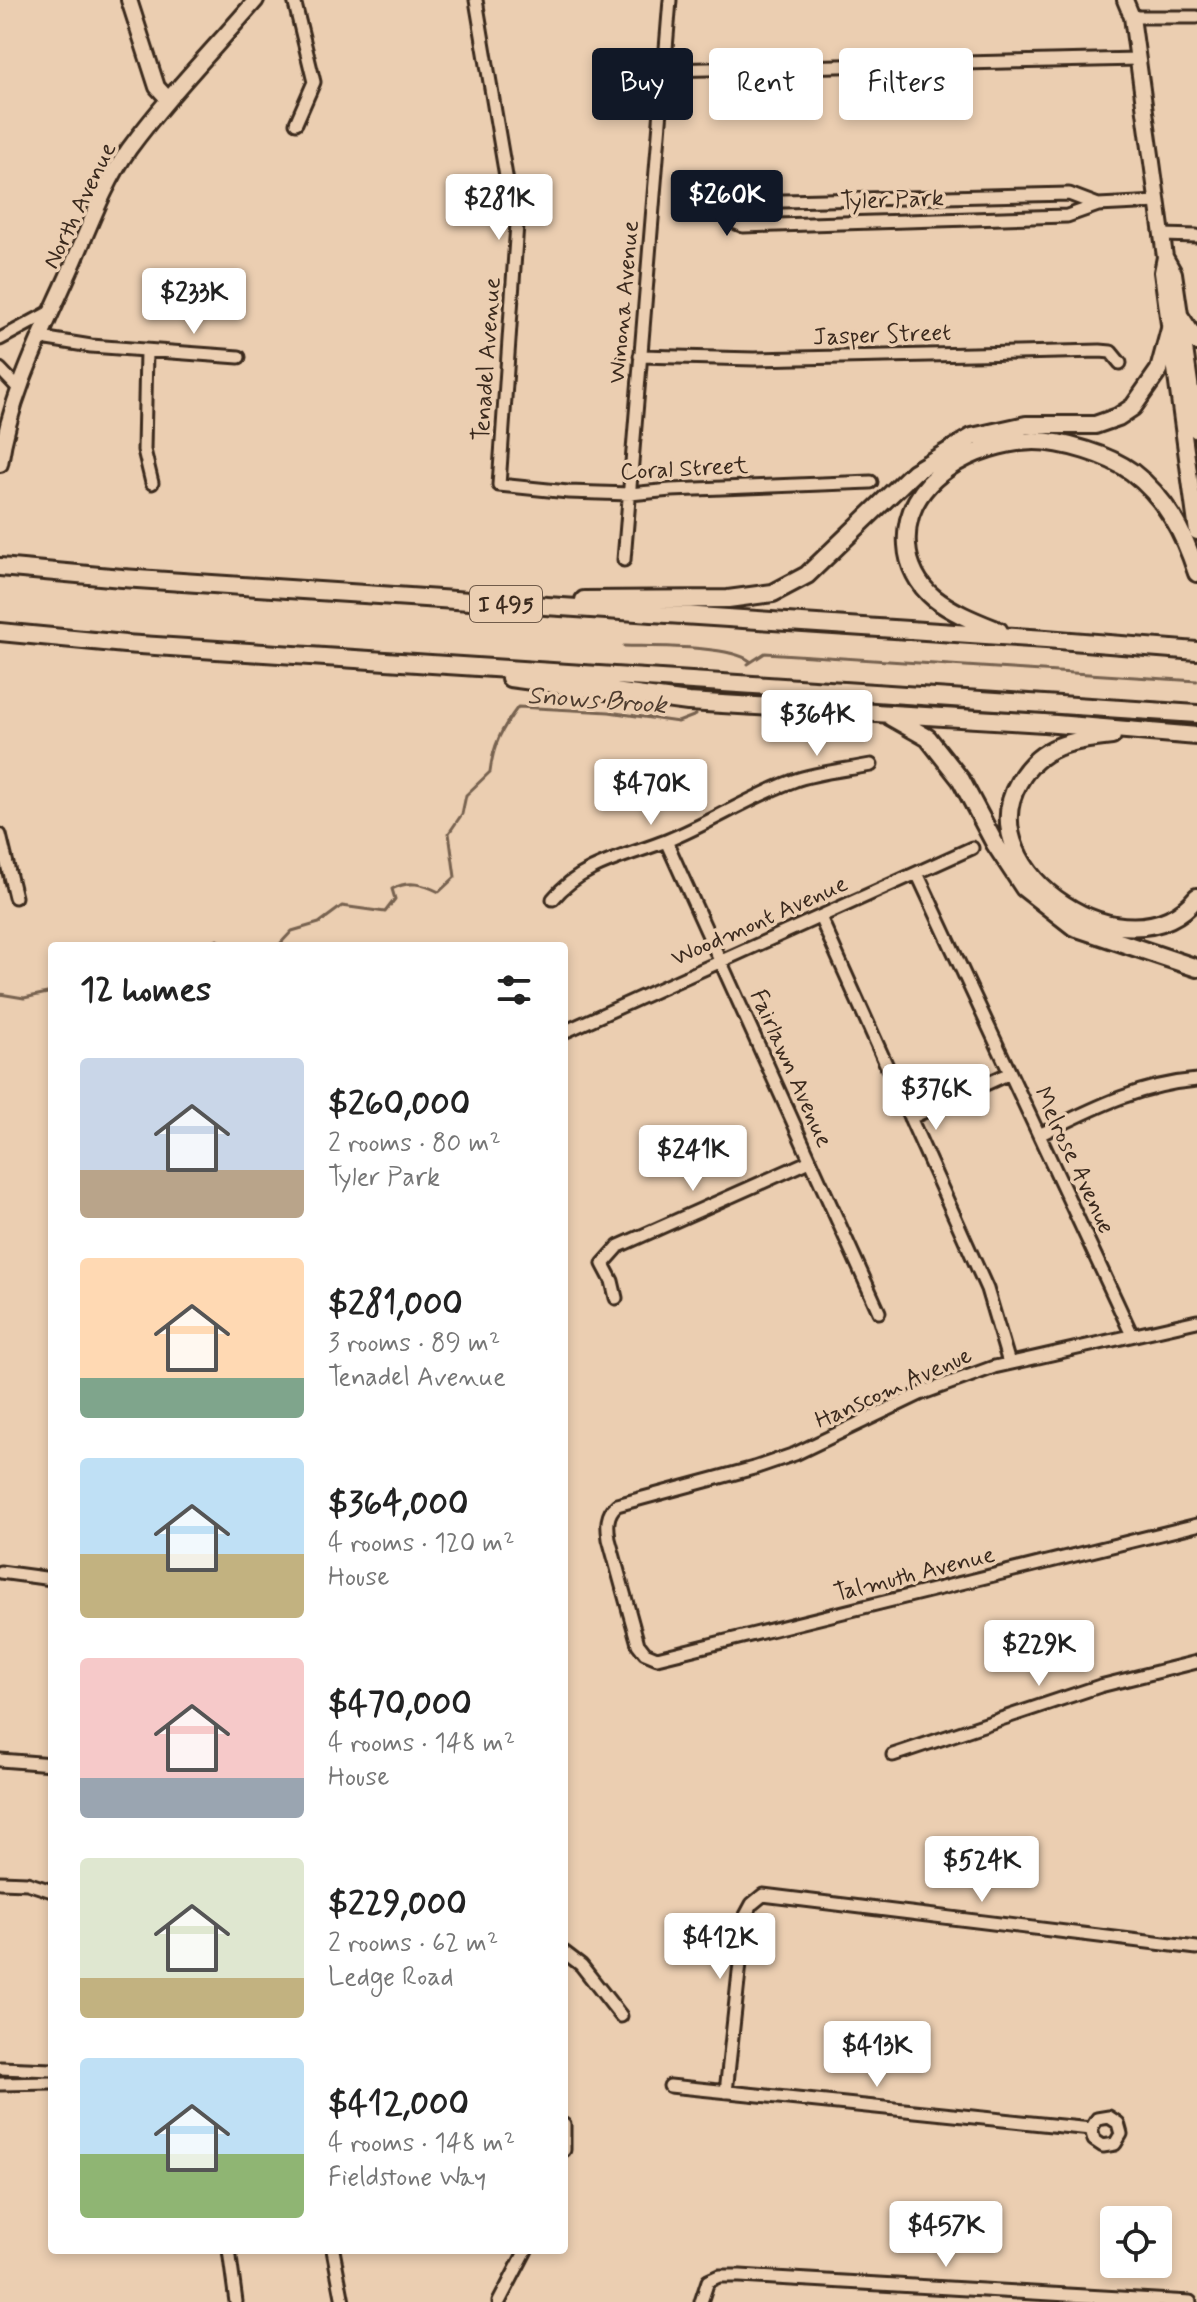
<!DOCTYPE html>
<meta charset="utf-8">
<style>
body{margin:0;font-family:Mynerve,sans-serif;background:#f6f6f6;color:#222;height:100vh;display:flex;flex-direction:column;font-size:30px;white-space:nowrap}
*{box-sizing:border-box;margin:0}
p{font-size:26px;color:#767676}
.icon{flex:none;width:44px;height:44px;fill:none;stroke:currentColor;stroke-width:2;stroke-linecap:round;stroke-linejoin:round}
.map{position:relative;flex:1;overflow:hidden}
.panel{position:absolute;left:48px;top:942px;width:520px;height:1312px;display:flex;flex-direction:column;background:#fff;border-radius:8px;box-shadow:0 4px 12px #0003}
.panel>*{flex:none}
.banner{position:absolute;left:592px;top:48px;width:484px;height:72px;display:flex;gap:16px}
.buttons{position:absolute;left:1100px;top:2206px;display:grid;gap:16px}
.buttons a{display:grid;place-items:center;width:72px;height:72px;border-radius:8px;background:#fff;box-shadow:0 4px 12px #0003;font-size:40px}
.price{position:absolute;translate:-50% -68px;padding:0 18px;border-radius:8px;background:#fff;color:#222;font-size:26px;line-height:52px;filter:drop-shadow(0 2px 4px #0008)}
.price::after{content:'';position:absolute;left:50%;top:48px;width:24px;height:18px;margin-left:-12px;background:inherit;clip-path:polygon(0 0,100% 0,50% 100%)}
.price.selected{background:#111827;color:#fff}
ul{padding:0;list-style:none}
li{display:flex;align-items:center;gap:24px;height:200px;padding:0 32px}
li span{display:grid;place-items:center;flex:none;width:224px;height:160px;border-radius:8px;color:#555}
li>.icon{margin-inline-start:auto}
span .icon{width:96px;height:96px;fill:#fffc;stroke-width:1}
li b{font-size:34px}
h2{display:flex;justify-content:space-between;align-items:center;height:96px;padding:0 32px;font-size:34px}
.chip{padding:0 28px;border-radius:8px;background:#fff;box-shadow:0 4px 12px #0003;font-size:28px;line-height:72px}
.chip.selected{background:#111827;color:#fff}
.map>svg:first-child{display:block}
</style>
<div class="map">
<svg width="1197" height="2302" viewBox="0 0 1197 2302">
<rect width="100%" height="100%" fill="#ebceb1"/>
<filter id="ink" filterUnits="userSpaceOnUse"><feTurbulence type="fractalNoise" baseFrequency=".0125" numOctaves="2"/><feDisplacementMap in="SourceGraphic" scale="16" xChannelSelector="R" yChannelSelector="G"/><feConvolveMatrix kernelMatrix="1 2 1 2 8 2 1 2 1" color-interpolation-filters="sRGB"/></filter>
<g filter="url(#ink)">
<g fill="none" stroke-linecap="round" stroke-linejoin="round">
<!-- stream -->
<path stroke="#776250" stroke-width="3" d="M624 646C652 647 728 645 750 661
M748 664 765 653 1197 681
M206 946 217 940 227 946
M278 946 292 931 319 923 342 906 385 912 395 899 392 889C409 880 423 884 439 892L455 877 449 833 462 814 466 795 490 772C493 745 502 728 518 707L609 712 678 722 696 715
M0 994 24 998 52 992"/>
<!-- minor casing -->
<g stroke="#3b2a1e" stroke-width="17">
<path id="minor" d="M294 0 314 82 296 123
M476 0 509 194 517 224 499 485 568 492 630 494 671 490 871 482
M1132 17H1197
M665 70 1138 59
M1098 205 1069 194 742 202 735 205 732 216 736 223 743 226 1067 216 1098 205 1158 202
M1162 235 1197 236
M41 338 91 346 239 357
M0 339 52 311
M146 351 144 450 152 483
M640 356 754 359 1100 351 1111 352 1120 363
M0 369 20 390
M624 560 670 0
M0 835 15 897
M666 841 879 1312
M917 873 1132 1335
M553 899C580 865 628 856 666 841 709 824 749 797 793 781 817 772 846 770 871 765
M820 917 987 1289 1009 1363
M564 1032 972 848
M910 1118 1010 1073
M1039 1135C1092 1109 1137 1085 1197 1080
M616 1298 612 1281 603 1264 619 1246 810 1161
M1197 1321 994 1367 920 1394 795 1454 754 1468 617 1505C606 1514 607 1526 609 1539L638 1644 645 1653 657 1658 1197 1525
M0 1572 52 1579
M893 1755 1100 1686 1197 1662
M0 1760 52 1764
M0 1882 27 1883 52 1891
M564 1952 581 1965 621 2016
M0 2068 52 2070
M0 2084 52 2083
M670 2086 1091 2129 1094 2140 1103 2146 1115 2144 1121 2134 1118 2123 1109 2117 1097 2119 1091 2129
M726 2092 745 1917 752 1904 763 1895 1197 1948
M564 2125V2150
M229 2250 236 2302
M333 2250 343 2302
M499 2302 526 2250
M701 2302 708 2281 719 2276H740L1190 2302"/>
</g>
<!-- major casing -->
<g stroke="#3b2a1e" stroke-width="20">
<path id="major" d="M129 0 157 87 168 99
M1125 0 1132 17 1162 235 1165 257 1162 272 1197 532
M1165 257 1174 273 1197 431
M0 464C10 394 45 328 73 264 90 225 105 183 129 149 168 96 214 49 256 0"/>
</g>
<!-- highway casing -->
<g stroke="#3b2a1e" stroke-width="22">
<path id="highway" d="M1181 318 1197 342
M0 567 122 578 1046 639 1197 651
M584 600 728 599 773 593 807 575 914 472 972 437 1026 425H1095L1118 417 1133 407 1159 370 1170 329
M999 631C977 622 953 613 934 598 918 585 908 565 907 545 902 479 976 442 1034 441 1063 441 1109 455 1132 472 1166 498 1184 533 1197 573
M0 632 125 644 1197 714
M510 678 688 702 1044 723 1197 736
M891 717 928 738 961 780 995 844 1024 888 1074 927 1197 968
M1112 736C1072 740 1040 745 1019 782 967 871 1130 980 1197 897"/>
</g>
<!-- minor -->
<use href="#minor" stroke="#ebceb1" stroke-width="11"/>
<!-- major -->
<use href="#major" stroke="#ebceb1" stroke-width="14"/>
<!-- highway -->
<use href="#highway" stroke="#ebceb1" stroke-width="16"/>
</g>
</g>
<g text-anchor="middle" stroke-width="7" stroke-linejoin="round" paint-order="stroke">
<!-- shield labels -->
<rect fill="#ebceb1" stroke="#705b4a" stroke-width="2" x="470" y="586" width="72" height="36" rx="6"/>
<g font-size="22" font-weight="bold" fill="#3b2a1e">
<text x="506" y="612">I 495</text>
</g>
<!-- street labels -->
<g font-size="24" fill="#3b2a1e" stroke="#ebceb1">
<text transform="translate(892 199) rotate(-2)" y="8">Tyler Park</text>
<text transform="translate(79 205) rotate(-64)" y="8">North Avenue</text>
<text transform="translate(623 302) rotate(-85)" y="8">Winona Avenue</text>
<text transform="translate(882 334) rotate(-2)" y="8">Jasper Street</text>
<text transform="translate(486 359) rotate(-86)" y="8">Tenadel Avenue</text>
<text transform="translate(684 468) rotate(-3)" y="8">Coral Street</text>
<text transform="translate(759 920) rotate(-24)" y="8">Woodmont Avenue</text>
<text transform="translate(792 1068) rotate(66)" y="8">Fairlawn Avenue</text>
<text transform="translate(1075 1160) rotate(65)" y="8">Melrose Avenue</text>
<text transform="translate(893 1387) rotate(-24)" y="8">Hanscom Avenue</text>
<text transform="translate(914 1573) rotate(-14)" y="8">Talmuth Avenue</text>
</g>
<!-- water labels -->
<g font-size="26" font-style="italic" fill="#4f3d2f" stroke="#ebceb1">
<text transform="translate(597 699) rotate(4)" y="9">Snows Brook</text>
</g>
</g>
</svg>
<div class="buttons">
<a><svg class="icon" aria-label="locate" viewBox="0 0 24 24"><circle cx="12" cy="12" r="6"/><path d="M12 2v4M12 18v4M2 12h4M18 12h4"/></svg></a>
</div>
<b class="price selected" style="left:727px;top:238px">$260K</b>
<b class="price" style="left:499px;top:242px">$281K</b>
<b class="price" style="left:194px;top:336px">$233K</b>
<b class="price" style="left:817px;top:758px">$364K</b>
<b class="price" style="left:651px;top:827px">$470K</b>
<b class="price" style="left:936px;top:1132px">$376K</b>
<b class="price" style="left:693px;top:1193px">$241K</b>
<b class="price" style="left:1039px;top:1688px">$229K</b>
<b class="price" style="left:982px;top:1904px">$524K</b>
<b class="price" style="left:720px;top:1981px">$412K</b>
<b class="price" style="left:877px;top:2089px">$413K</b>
<b class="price" style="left:946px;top:2269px">$457K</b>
<div class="banner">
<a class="chip selected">Buy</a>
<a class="chip">Rent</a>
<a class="chip">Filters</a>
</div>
<section class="panel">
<h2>12 homes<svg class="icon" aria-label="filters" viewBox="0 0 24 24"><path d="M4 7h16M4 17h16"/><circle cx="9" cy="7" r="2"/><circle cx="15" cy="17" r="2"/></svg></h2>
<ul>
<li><span style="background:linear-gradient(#c9d6e8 70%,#b9a48a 0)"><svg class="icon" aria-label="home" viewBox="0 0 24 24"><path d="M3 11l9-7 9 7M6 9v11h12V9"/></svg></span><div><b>$260,000</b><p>2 rooms · 80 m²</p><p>Tyler Park</p></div></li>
<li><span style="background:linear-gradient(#ffd9b3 75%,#7fa58c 0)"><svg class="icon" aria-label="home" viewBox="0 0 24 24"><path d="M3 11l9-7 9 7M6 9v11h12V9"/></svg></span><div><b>$281,000</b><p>3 rooms · 89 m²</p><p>Tenadel Avenue</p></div></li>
<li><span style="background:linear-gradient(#bfe0f5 60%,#c2b280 0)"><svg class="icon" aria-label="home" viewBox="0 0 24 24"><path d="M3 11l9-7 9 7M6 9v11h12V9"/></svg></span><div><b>$364,000</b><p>4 rooms · 120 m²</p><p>House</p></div></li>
<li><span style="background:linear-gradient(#f6c9c9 75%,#9aa5b1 0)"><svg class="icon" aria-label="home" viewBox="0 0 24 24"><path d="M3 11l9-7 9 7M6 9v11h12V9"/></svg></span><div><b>$470,000</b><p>4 rooms · 148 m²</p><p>House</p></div></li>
<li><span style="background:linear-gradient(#dfe7d0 75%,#c2b280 0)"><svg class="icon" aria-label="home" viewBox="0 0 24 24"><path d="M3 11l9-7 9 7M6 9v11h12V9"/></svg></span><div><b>$229,000</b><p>2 rooms · 62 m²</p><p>Ledge Road</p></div></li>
<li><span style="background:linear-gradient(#bfe0f5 60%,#8fb573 0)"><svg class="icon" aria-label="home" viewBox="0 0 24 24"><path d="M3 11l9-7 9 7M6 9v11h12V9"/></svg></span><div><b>$412,000</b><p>4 rooms · 148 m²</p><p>Fieldstone Way</p></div></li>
</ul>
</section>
</div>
